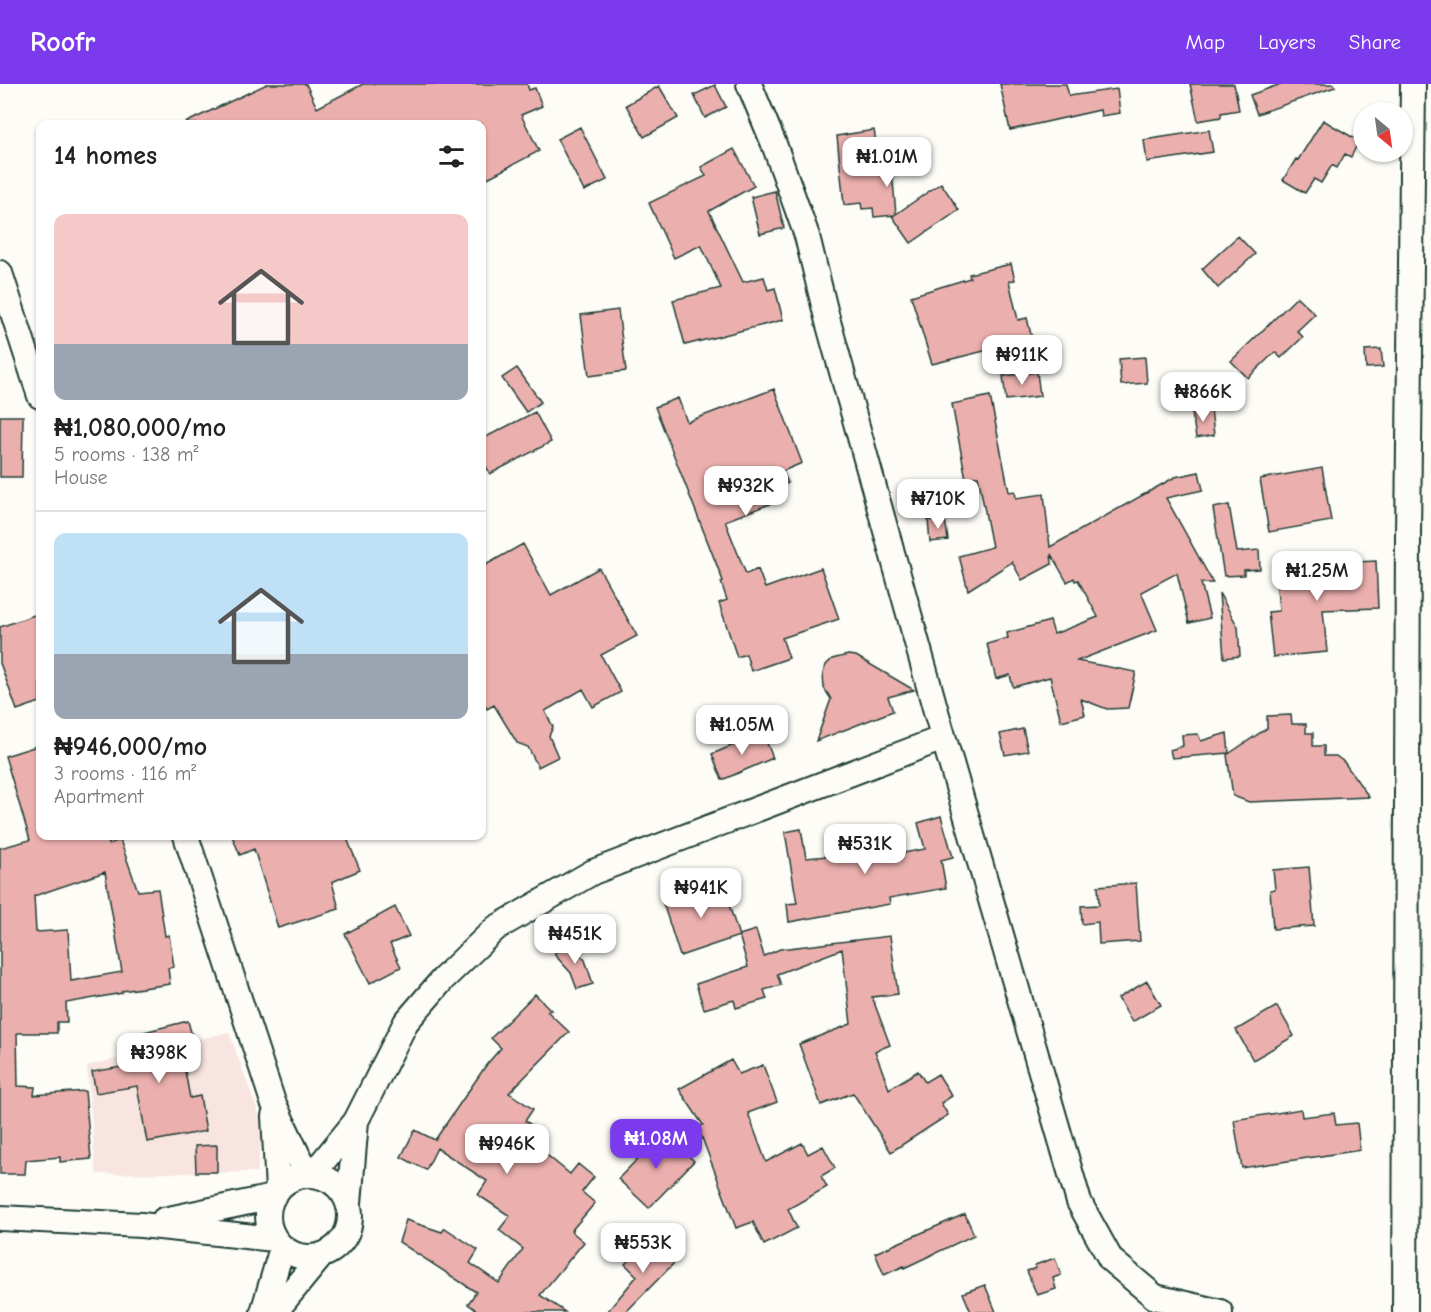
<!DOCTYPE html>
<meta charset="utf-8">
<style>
body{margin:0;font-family:"Comic Neue",sans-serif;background:#f6f6f6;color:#222;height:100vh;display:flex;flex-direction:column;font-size:22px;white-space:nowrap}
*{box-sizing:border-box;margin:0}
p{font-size:20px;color:#767676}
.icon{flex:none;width:33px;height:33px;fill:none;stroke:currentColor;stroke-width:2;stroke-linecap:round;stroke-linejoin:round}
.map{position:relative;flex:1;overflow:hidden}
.sheet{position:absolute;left:36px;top:36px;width:450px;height:720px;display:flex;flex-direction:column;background:#fff;border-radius:12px;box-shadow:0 2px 4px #0004}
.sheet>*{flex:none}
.needle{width:39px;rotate:151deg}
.tools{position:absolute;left:1353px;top:18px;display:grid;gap:12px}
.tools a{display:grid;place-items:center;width:60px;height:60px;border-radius:50%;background:#fff;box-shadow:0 2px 4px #0004;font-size:30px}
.price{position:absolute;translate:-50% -51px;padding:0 14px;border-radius:12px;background:#fff;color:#222;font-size:20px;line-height:39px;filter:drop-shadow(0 2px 3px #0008)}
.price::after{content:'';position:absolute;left:50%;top:36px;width:18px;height:14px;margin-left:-9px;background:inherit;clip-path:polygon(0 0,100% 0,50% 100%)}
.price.current{background:#7c3aed;color:#fff}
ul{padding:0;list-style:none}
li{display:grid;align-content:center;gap:12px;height:318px;padding:0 18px}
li+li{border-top:2px solid #e0e0e0}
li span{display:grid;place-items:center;height:186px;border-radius:12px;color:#555}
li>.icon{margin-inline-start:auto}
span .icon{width:108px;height:108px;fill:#fffc;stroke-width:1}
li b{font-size:26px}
h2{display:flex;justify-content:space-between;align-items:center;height:72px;padding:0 18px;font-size:26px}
header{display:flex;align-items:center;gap:36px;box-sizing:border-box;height:84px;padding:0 30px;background:#7c3aed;color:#fff}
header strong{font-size:28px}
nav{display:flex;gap:33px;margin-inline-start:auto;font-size:21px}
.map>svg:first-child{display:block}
</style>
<header>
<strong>Roofr</strong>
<nav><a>Map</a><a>Layers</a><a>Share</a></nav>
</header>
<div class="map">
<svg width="1431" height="1228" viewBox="0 0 1431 1228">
<rect width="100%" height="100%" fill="#fdfcf7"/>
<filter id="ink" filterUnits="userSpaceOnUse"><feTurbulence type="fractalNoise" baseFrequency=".0167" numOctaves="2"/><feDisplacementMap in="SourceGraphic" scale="12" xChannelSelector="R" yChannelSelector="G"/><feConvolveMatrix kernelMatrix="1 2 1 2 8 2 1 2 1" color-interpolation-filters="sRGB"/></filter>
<g filter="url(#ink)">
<!-- built -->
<path fill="#f8e5e1" d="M229 948 263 1042 257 1088 96 1090 87 982Z"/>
<!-- building -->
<path fill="#ebb0ae" stroke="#1f3d34" stroke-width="1.5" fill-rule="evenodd" d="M267 0H306L317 24 363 0H527L529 6 535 4 542 22 521 31 539 67 482 97V40H183Z
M1000 0H1066L1069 12 1117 5 1120 29 1101 32 1100 26 1010 46Z
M1190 0H1234L1239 26 1221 29V33L1198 37Z
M1281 0H1334L1335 3 1257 30 1250 11Z
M715 1 726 23 705 34 694 11Z
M659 2 678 34 644 53 626 21Z
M1323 36 1359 57 1351 73 1345 70 1337 84 1332 81 1321 99 1314 95 1305 109 1283 96 1296 75 1298 76Z
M580 43 607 96 584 107 557 55Z
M874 46 881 88 892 87 896 130 941 99 959 126 911 159 892 132 895 131 874 133 873 124 862 125 861 119 844 121 837 52Z
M1209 46 1213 68 1147 78 1144 56Z
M734 65 754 102 709 127 743 198 764 193 768 206 775 204 783 236 685 261 673 216 721 204 701 161 674 174 649 119 706 92 701 83Z
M775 107 784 144 760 150 751 113Z
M1238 152 1255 170 1218 204 1202 185Z
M1011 180 1015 196 1009 197 1018 236 1027 234 1032 255 932 280 911 212 970 194 969 190Z
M1297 213 1315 230 1297 247 1303 253 1281 274 1275 268 1248 294 1231 277Z
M618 226 626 287 589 292 581 231Z
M1381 265 1383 283 1366 284 1365 266Z
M1145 273 1147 299 1121 301 1119 275Z
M517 284 541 318 526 328 502 294Z
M1037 288 1040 312 1006 316 1003 292Z
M774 305 802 379 783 387 788 399 771 406 775 418 725 437 746 490 758 485 765 504 821 484 839 535 782 554 789 574 751 587 746 570 737 573 719 519 727 516 721 498 723 497 655 323 678 314 687 338Z
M990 312 1009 408 1015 407 1016 414 1044 410 1050 463 1175 393 1199 388 1203 406 1166 414 1213 499H1201L1210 534 1189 539 1177 489 1141 508 1157 546 1077 577 1136 588 1128 624 1107 625 1081 615 1085 631 1061 637 1050 593 1013 603 1010 591 996 595 987 560 1008 554 1007 549 1050 537 1054 550 1098 533 1078 496 1075 497 1074 494 1067 498 1051 470 1052 480 1022 496 1012 478 968 506 959 472 992 463 978 392 966 395 952 320Z
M1211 325 1214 351 1196 354 1192 328Z
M535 328 551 358 490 390 482 374V355Z
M0 332H23L22 393H0Z
M1322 384 1331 437 1269 448 1260 395Z
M1229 421 1237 468 1259 466 1260 485 1244 486V491L1224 492 1213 424Z
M945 435 948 456 930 458 928 436Z
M523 460 551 511 599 484 637 552 601 571 621 608 593 623 583 605 545 627 553 643 549 652 558 673 538 683 528 663 517 659 494 621 487 625 482 615V483Z
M1376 477 1378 524 1323 526 1327 568 1273 573 1268 528 1279 527 1275 482Z
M1219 509 1238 543 1240 572 1224 574Z
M40 529V618L17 626 0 579V543Z
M848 571 856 572 914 606 888 613 893 627 816 657 831 615 824 604 823 589 826 581 832 575Z
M1291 631 1292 640H1306V649H1313V662H1324V672H1336L1344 678 1369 713 1249 718 1233 712 1227 671 1267 644V632Z
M1023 645 1028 667 1005 671 1000 650Z
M763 649 773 674 722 696 712 670Z
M1227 649 1229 669 1172 674 1170 666 1183 662 1182 651 1198 650 1201 657Z
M40 661V752H106L109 760 120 756 138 807 158 805 165 852 169 851 174 883 168 884 170 900 122 907V909L66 919 67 938H57V949H17L18 1002 35 1003 34 1011 85 1007 91 1075 60 1078V1073L26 1076 25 1090H0V764L30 756 5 672ZM105 788 122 888 71 897 68 846 36 848 34 812Z
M941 732 953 773 941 776 946 804 889 814 890 820 789 838 787 820 797 819 785 748 801 745 806 774 881 767 882 773 925 765 918 739Z
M232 752H346L360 786 332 798 339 825 278 844 254 765 240 771Z
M1309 783 1314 842 1273 845 1270 806 1275 805 1273 786Z
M722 799 739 852 680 872 663 819Z
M1136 799 1140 857 1099 860 1098 838 1082 840 1081 822 1099 821 1098 802Z
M395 823 409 852 390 860 401 883 370 899 345 850Z
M756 846 764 872 780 865 890 852 898 910 872 913 890 961 875 967 889 1005 918 987 925 998 938 990 952 1012 941 1019 948 1031 891 1068 853 1009 821 1021 799 960 851 940 842 865 777 890 781 901 764 906 767 915 736 924 734 916 704 925 696 900 748 883 739 851Z
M567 857 585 876 593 900 577 905 571 889 554 870Z
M1147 897 1161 921 1132 938 1118 914Z
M535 910 551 926 547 927 569 948 509 1009 533 1025 525 1037 539 1046 531 1058 570 1090 578 1080 594 1093 582 1108 595 1119 571 1147 584 1158 540 1211 565 1228H479L468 1220 476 1208 399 1158 406 1136 442 1148 445 1144 478 1166 470 1179 499 1199 523 1165 499 1146 510 1132 478 1111 487 1097 437 1064 426 1086 401 1073 415 1046 435 1056 487 980 501 964 491 954Z
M1277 922 1294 952 1253 976 1236 946Z
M188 937 192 952 179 955 190 1014 200 1012 206 1047 147 1058 137 1002 96 1009 92 988 139 980 132 951Z
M731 976 739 990 763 981 777 1018 748 1029 766 1078 802 1059 808 1070 823 1062 835 1084 821 1092 827 1103 788 1125 797 1144 764 1161 753 1138 736 1144 698 1043 703 1041 679 1005Z
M1301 1025 1302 1033 1334 1029 1336 1041 1357 1039 1360 1066 1242 1084 1234 1036Z
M664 1048 694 1077 649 1124 618 1095Z
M217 1061V1088H196L195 1062Z
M965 1130 974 1151 904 1184V1182L884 1191 875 1169Z
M651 1154 675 1178 626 1228H607L637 1192 625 1180Z
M1055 1174 1061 1191 1053 1194 1056 1205 1037 1211 1027 1187 1036 1184 1035 1181Z
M985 1201 996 1228H971L963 1209Z"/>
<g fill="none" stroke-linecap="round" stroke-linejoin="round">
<!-- minor casing -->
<g stroke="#1f3d34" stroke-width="28">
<path id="minor" d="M749 0 774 60 807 152 827 234 937 631 1079 1118 1111 1176 1155 1213 1220 1228
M0 189 40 312
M186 752 273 1018 307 1091
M274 1032 278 1106
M312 1091 356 1037 406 938 443 895 496 844 593 788 943 654
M268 1132a41 41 0 1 1 82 0a41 41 0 1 1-82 0Z
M349 1119 356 1037
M0 1134 141 1141 274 1155
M164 1136 273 1113
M263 1228 282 1164
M275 1228 321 1172
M1405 1228 1408 451 1413 0"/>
</g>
<!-- minor -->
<use href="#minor" stroke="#fdfcf7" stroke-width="24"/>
</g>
</g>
</svg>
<div class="tools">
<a><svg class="needle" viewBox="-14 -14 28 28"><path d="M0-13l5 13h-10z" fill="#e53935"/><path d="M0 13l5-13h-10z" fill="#767676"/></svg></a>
</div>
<b class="price" style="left:887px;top:104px">₦1.01M</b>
<b class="price" style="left:1022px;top:302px">₦911K</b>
<b class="price" style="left:1203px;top:339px">₦866K</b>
<b class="price" style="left:746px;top:433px">₦932K</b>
<b class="price" style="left:938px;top:446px">₦710K</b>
<b class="price" style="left:1317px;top:518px">₦1.25M</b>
<b class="price" style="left:742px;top:672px">₦1.05M</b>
<b class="price" style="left:865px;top:791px">₦531K</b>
<b class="price" style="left:701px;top:835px">₦941K</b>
<b class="price" style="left:575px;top:881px">₦451K</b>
<b class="price" style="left:159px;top:1000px">₦398K</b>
<b class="price current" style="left:656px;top:1086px">₦1.08M</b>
<b class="price" style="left:507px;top:1091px">₦946K</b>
<b class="price" style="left:643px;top:1190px">₦553K</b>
<section class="sheet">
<h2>14 homes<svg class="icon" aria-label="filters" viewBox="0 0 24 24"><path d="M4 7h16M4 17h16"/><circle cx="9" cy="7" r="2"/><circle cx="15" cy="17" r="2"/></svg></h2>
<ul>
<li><span style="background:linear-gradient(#f6c9c9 70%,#9aa5b1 0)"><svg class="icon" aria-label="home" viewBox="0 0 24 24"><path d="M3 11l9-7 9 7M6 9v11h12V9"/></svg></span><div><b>₦1,080,000/mo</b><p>5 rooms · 138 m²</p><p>House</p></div></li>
<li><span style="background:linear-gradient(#bfe0f5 65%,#9aa5b1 0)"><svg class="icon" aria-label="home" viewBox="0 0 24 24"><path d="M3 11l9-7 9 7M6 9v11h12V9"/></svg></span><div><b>₦946,000/mo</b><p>3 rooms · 116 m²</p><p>Apartment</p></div></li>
</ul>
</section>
</div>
